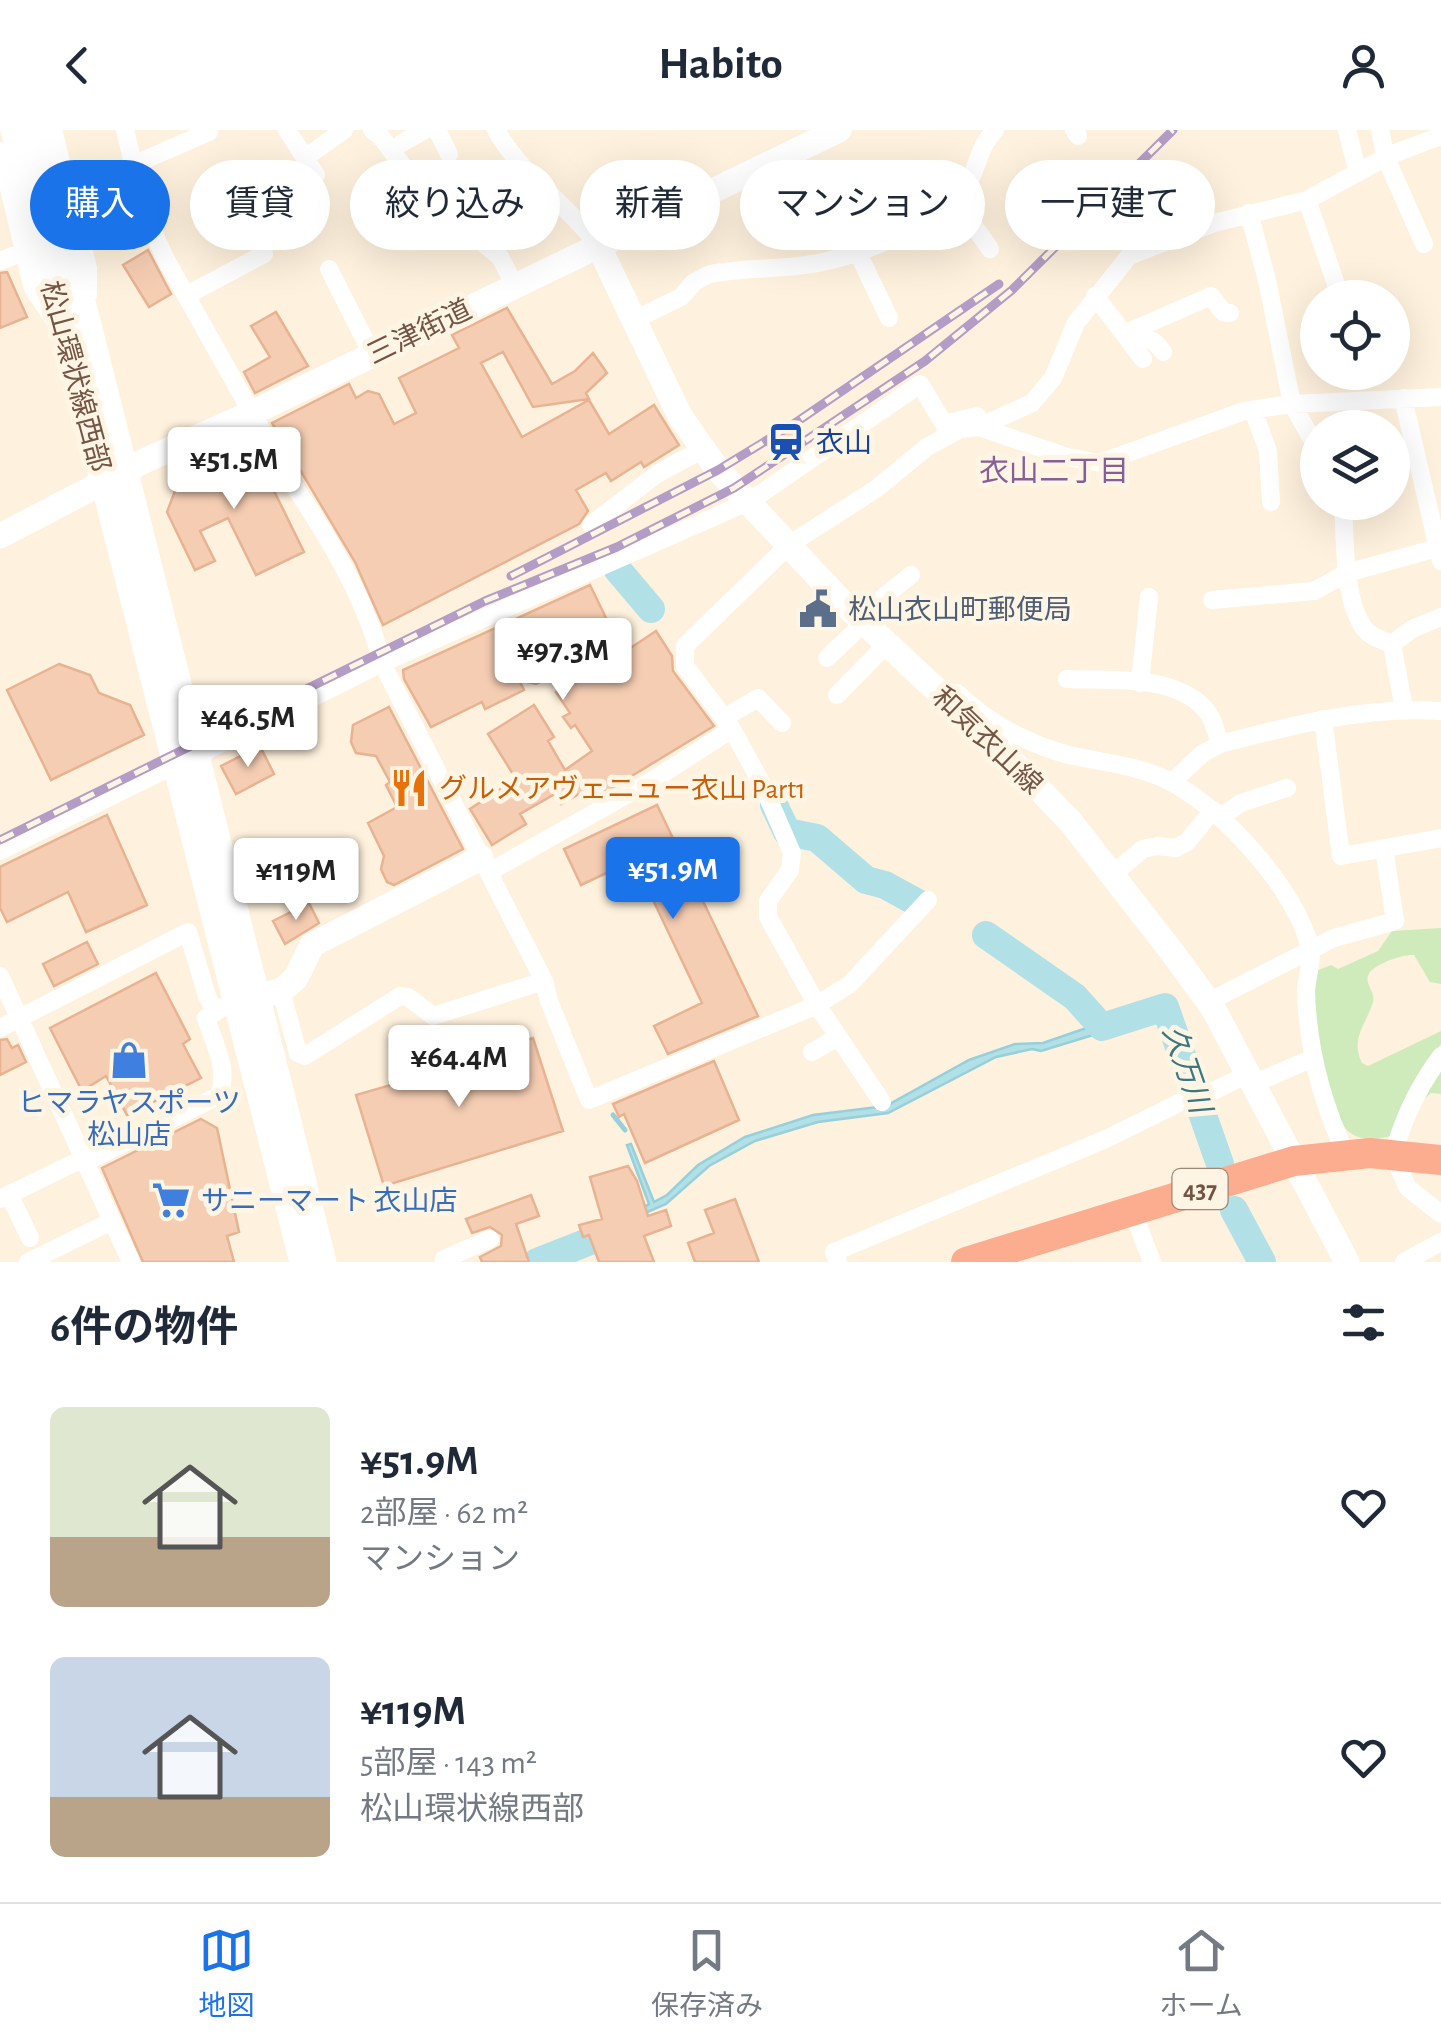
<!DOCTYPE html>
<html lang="ja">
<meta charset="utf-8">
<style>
body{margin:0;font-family:"Alegreya Sans","Noto Sans JP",sans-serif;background:#f6f6f7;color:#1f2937;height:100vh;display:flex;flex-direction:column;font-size:38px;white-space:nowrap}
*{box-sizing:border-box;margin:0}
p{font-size:32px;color:#747a83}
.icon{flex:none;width:55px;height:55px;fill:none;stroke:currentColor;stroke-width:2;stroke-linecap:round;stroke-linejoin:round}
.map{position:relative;height:1132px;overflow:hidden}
.details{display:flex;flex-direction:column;background:#fff;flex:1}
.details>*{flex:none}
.guide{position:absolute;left:30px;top:30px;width:1382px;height:90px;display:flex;gap:20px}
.buttons{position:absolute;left:1300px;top:150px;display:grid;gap:20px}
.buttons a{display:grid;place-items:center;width:110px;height:110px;border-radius:50%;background:#fff;box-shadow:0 10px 40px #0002;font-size:50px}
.price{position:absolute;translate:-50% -85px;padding:0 22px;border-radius:10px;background:#fff;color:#222;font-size:32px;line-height:65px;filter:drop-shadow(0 2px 5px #0008)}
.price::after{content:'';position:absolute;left:50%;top:60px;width:30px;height:22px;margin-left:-15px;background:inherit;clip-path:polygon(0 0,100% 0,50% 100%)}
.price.on{background:#1a73e8;color:#fff}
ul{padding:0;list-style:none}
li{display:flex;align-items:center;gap:30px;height:250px;padding:0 50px}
li span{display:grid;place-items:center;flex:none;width:280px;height:200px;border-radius:15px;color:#555}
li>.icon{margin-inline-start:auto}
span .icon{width:120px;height:120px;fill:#fffc;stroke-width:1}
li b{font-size:42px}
h2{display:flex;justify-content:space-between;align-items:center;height:120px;padding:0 50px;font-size:42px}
.pill{padding:0 35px;border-radius:45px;background:#fff;box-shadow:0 10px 40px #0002;font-size:35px;line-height:90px}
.pill.on{background:#1a73e8;color:#fff}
header{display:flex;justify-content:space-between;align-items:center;height:130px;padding:0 50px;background:#fff;font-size:45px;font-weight:600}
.dock{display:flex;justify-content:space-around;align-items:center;height:140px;border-top:2px solid #e0e1e3;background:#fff;font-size:28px;color:#747a83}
.dock a{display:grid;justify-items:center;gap:5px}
.dock .on{color:#1a73e8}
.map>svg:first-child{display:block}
</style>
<header><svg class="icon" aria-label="back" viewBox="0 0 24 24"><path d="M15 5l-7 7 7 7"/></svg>Habito<svg class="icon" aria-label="person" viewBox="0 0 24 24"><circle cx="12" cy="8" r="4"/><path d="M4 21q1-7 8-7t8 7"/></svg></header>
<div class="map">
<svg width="1441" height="1132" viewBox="0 0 1441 1132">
<rect width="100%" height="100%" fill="#fef1dd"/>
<!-- green -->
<path fill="#cfebbb" d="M1441 798V854L1430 852 1414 825C1403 824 1378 833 1370 842 1362 853 1376 861 1373 872 1366 895 1350 908 1362 933L1368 936 1441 901V914L1429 930 1441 938V964L1431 963 1417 976C1420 1007 1362 1019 1346 999 1321 968 1308 879 1316 841L1331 835 1338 839 1378 821 1392 801Z"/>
<!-- water -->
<path fill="#b1e0e7" stroke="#97cfda" stroke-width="2.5" d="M1098 894 1103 902 1041 921 1032 919 996 927 888 983 818 992 755 1011 709 1036 666 1074 645 1083 606 1109 568 1121 567 1115 598 1106 649 1074 627 1015 631 1014 654 1072 667 1065 698 1035 745 1007 813 985 886 976 969 930 1015 914 1043 913Z"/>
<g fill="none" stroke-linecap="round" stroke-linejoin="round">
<!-- stream -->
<path stroke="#97cfda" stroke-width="5" d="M613 985 625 1000"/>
<!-- river -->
<path stroke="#b1e0e7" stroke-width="28" d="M618 440 651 479
M774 675 787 702 817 708 866 750 885 755 916 772
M986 805 1075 867 1102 897 1165 877 1220 1034
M1234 1080 1262 1132
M537 1132 603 1106"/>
</g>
<!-- building -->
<path fill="#f5cdb3" stroke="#e8b392" stroke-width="2.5" d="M148 120 171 164 149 177 123 135Z
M7 142 27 187 0 198V143Z
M507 178 552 254 575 241 593 223 607 243 586 263 589 269 533 277 503 222 481 233 522 307 589 270 609 304 654 275 679 315 644 337 641 332 611 351 606 343 576 360 588 381 579 394 383 495 355 432 272 293 349 254 356 268 368 261 379 264 394 294 416 283 399 248 459 218 452 205Z
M276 182 308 236 255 263 244 242 270 227 251 196Z
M796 296 804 308 776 327 767 314Z
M252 316 304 422 256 445 228 388 200 401 215 431 195 440 167 382 178 353Z
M590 455 623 523 656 501 672 526 673 541 714 596 602 664 592 668 588 659 561 674 555 664 520 684 526 694 492 715 470 679 516 649 488 604 534 575 554 607 548 611 565 640 592 621 575 595 571 598 563 587 570 583 556 562 559 560 552 546 536 554 519 550 524 560 485 579 482 572 431 597 404 549 403 540Z
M59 534 90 545 99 563 130 575 144 605 51 650 7 560Z
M389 577 463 719 394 755 387 752 381 739 384 726 368 693 397 677 386 655 390 652 376 626 356 623 351 612 353 595Z
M260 616 274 644 236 664 221 636Z
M657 675 758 886 668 924 654 896 702 873 634 730 581 755 564 719Z
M107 685 147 775 86 802 68 762 7 792 0 778V737Z
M309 773 319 793 285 814 273 791Z
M87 812 98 834 54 856 43 834Z
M156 843 190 909 183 914 201 948 127 985 106 946 82 961 50 898Z
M533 908 563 1001 384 1056 356 965 415 948 426 919 454 912 474 927Z
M7 909 12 918 18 915 26 932 0 945V910Z
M714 931 739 990 645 1033 624 984 619 987 613 974Z
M201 989 217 998 239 1102 227 1106 234 1132H143L102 1038Z
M628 1036 637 1051 648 1086 666 1080 671 1096 644 1106 654 1132H599L589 1105 583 1107 579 1095 602 1089 590 1047Z
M531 1065 539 1086 516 1094 529 1132H482L480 1127 501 1116 502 1105 490 1097 472 1103 466 1089Z
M735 1069 759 1132H695L688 1113 714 1103 705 1080Z"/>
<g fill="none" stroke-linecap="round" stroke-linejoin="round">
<!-- street -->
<path stroke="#fff" stroke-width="18" d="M53 0 88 138V165
M125 0 145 83 165 128 289 349C326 402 367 471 382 533L544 851 549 871 589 970 817 875 850 854 928 770
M287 0 316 45
M372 0 381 7 425 65 500 127 514 154
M437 0 449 24
M496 0C522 46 566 73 598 115
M1074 0 1078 6
M1347 0 1358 43
M1380 0 1386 28 1424 114
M402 13 425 0
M0 21 33 159 56 192
M305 28 344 0
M135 34 209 2
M956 70 990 119
M1307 70 1338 160
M1165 73 1180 104
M1249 83 1267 150 1292 274 1318 320
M857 121 889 188
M0 131 26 121
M329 139 372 224
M187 165 264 124
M1095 166 1128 209C1145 206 1154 208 1163 222
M634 190 681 167 694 152 710 144C746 137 782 140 818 133 861 125 927 97 958 67 978 48 975 20 995 0
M1124 204 1211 166 1223 182 1230 183
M1128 209 1143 229
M1403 268 1441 431
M1253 280 1268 321 1271 372
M1343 372C1345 406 1343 470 1364 498 1370 507 1382 510 1392 514
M591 395 657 344 703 319
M1212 470 1314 461 1347 443 1441 417
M868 479 911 445
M827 528 864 493
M1067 549C1109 551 1172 544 1204 578 1213 587 1216 601 1220 614
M1140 553 1149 467
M957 563C990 594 1025 613 1069 625 1104 633 1139 635 1171 652 1223 679 1297 760 1310 818 1313 833 1306 848 1306 863 1308 920 1322 973 1346 1024
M837 565 887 514
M1404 579 1392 514 1412 499 1441 487
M724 588 758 568 782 593
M1323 589 1341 726 1441 708
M197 631 208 620 382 533 750 371 920 254 944 294 977 286 979 297 1067 327 1100 333 1244 281 1292 274 1441 267
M1172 652 1202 624 1220 614C1293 595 1365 576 1441 581
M1220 687 1241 673 1287 658
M0 721 177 634
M489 742 653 650 732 599
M1112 745 1143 719 1157 716 1176 718 1187 712 1213 680
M0 846 131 1132
M281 861 298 923 305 926 400 866 408 867 433 886 544 851
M1208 872 1334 808 1395 791 1384 718
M0 898 188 802 207 866 215 881
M812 922 838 907
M1253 954 1313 928
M882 972 817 875 768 787V771L790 740 792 723 763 656 732 599 685 536V516L790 414 876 359 927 317 960 299 979 297 1032 273 1053 248 1076 193 1129 126 1214 93 1307 70 1390 25 1441 6
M1393 1025C1404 987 1418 957 1441 926
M84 1033 218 966C231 943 213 911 206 888L225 876
M1400 1041 1408 1058 1441 1084
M9 1064 30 1108
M0 1069 82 1029
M1132 1080 1152 1132
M28 1132 112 1091
M445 1132 444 1129 490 1109
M838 1132 834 1122 1106 1009 1189 968 1205 965 1248 944
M1404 1132 1441 1112"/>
<!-- secondary -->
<path stroke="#fff" stroke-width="25" d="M13 0 302 1132
M36 0 88 191 324 1132
M598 115 680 286 718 340 841 471 1001 620 1070 691 1172 822 1213 878 1347 1132
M0 406 146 330 254 282 839 0
M242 869 281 861 296 848 312 815 481 728"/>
<!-- highway -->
<path stroke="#fcac8f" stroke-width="30" d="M966 1132 1294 1031 1370 1023 1441 1030"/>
<!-- rail casing -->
<g stroke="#b39cc6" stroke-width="9">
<path id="rail" d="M511 446 718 340 795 293 999 154
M0 710 485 471 617 417 734 358 925 231 1012 160 1173 0"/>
</g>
<!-- rail -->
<use href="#rail" stroke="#fff5e4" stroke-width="5" stroke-dasharray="15" stroke-linecap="butt"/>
</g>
<!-- icons -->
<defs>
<g id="station-bare" transform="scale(3)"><path d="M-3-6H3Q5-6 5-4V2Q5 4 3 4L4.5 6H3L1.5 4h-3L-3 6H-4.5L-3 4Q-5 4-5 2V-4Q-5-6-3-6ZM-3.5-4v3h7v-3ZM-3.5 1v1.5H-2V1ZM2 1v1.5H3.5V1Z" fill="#1a4fb4" stroke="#fff5e4" stroke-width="2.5" paint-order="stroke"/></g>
<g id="civic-bare" transform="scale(3)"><path d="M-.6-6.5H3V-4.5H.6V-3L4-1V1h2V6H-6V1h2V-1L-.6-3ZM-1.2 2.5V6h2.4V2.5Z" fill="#5c6f8a" stroke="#fff5e4" stroke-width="2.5" paint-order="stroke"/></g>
<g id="restaurant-bare" transform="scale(3)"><path d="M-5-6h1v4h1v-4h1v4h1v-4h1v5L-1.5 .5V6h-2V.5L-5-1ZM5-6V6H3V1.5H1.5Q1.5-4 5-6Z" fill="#e8710a" stroke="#fff5e4" stroke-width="2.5" paint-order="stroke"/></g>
<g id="shop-bare" transform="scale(3)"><path d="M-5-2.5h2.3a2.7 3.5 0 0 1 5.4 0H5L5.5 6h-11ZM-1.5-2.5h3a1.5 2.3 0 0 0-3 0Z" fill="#3f7fe0" stroke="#fff5e4" stroke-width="2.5" paint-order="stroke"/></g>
<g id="supermarket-bare" transform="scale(3)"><path d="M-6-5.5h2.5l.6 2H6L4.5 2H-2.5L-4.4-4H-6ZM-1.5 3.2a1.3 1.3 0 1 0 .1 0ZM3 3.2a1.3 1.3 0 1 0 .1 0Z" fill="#3f7fe0" stroke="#fff5e4" stroke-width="2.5" paint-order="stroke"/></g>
</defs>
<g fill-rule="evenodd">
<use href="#station-bare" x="786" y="312"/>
<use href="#civic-bare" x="818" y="479"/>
<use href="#restaurant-bare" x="409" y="658"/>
<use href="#shop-bare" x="129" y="930"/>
<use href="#supermarket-bare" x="171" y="1070"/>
</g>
<g text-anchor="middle" stroke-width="10" stroke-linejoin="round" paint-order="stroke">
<!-- shield labels -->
<rect fill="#fff5e4" stroke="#9e8574" stroke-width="2.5" x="1172.5" y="1039" width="55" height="40" rx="8"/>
<g font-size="25" font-weight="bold" fill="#745544">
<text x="1200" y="1068">437</text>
</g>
<!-- street labels -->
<g font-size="28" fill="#745544" stroke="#fff5e4">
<text transform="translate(419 201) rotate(-26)" y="10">三津街道</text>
<text transform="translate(76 246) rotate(75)" y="10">松山環状線西部</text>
<text transform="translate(988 610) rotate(44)" y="10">和気衣山線</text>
</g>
<!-- transit labels -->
<g font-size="28" fill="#164399" stroke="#fff5e4" text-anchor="start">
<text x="816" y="322">衣山</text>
</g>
<!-- service labels -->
<g font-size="28" fill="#4e5e75" stroke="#fff5e4" text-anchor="start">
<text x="848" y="489">松山衣山町郵便局</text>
</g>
<!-- food labels -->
<g font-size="28" fill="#c56008" stroke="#fff5e4" text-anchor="start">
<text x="439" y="668">グルメアヴェニュー衣山 Part1</text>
</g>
<!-- shop labels -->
<g font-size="28" fill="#366cbe" stroke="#fff5e4">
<text x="129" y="982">ヒマラヤスポーツ<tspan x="129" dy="32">松山店</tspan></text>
<text x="201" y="1080" text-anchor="start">サニーマート 衣山店</text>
</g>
<!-- neighbourhood labels -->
<g font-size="30" fill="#855f98" stroke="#fff5e4">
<text x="1054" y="351">衣山二丁目</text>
</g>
<!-- water labels -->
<g font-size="30" font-style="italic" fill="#3b7783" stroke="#fff5e4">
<text transform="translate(1187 939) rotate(71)" y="10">久万川</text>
</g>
</g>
</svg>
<div class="buttons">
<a><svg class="icon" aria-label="locate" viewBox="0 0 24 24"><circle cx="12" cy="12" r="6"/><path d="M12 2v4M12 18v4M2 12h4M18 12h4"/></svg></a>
<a><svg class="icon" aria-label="layers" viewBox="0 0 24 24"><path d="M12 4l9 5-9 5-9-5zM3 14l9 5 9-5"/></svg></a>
</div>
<b class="price" style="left:234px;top:382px">¥51.5M</b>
<b class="price" style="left:563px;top:573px">¥97.3M</b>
<b class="price" style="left:248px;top:640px">¥46.5M</b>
<b class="price on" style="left:673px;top:792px">¥51.9M</b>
<b class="price" style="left:296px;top:793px">¥119M</b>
<b class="price" style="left:459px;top:980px">¥64.4M</b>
<div class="guide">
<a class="pill on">購入</a>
<a class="pill">賃貸</a>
<a class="pill">絞り込み</a>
<a class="pill">新着</a>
<a class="pill">マンション</a>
<a class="pill">一戸建て</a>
</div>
</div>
<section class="details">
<h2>6件の物件<svg class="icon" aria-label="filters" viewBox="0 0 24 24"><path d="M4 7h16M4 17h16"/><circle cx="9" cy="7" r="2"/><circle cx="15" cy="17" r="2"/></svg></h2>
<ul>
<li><span style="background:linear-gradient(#dfe7d0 65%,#b9a48a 0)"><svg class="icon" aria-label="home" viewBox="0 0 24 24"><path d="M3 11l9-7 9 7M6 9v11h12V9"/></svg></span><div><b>¥51.9M</b><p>2部屋 · 62 m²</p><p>マンション</p></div><svg class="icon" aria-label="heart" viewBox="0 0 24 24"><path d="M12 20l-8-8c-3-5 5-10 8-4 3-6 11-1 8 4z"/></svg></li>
<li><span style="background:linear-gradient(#c9d6e8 70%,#b9a48a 0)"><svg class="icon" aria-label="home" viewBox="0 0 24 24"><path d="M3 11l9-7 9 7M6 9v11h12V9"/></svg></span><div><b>¥119M</b><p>5部屋 · 143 m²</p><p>松山環状線西部</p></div><svg class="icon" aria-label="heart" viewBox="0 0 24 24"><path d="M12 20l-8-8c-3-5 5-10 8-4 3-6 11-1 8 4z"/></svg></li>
</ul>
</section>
<nav class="dock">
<a class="on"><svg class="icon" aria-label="map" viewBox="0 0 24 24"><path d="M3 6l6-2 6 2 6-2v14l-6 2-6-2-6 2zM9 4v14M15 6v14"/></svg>地図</a>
<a><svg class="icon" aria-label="saved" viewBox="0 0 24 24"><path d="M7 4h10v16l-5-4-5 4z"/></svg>保存済み</a>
<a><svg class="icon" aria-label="home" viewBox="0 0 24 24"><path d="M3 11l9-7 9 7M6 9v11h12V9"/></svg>ホーム</a>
</nav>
